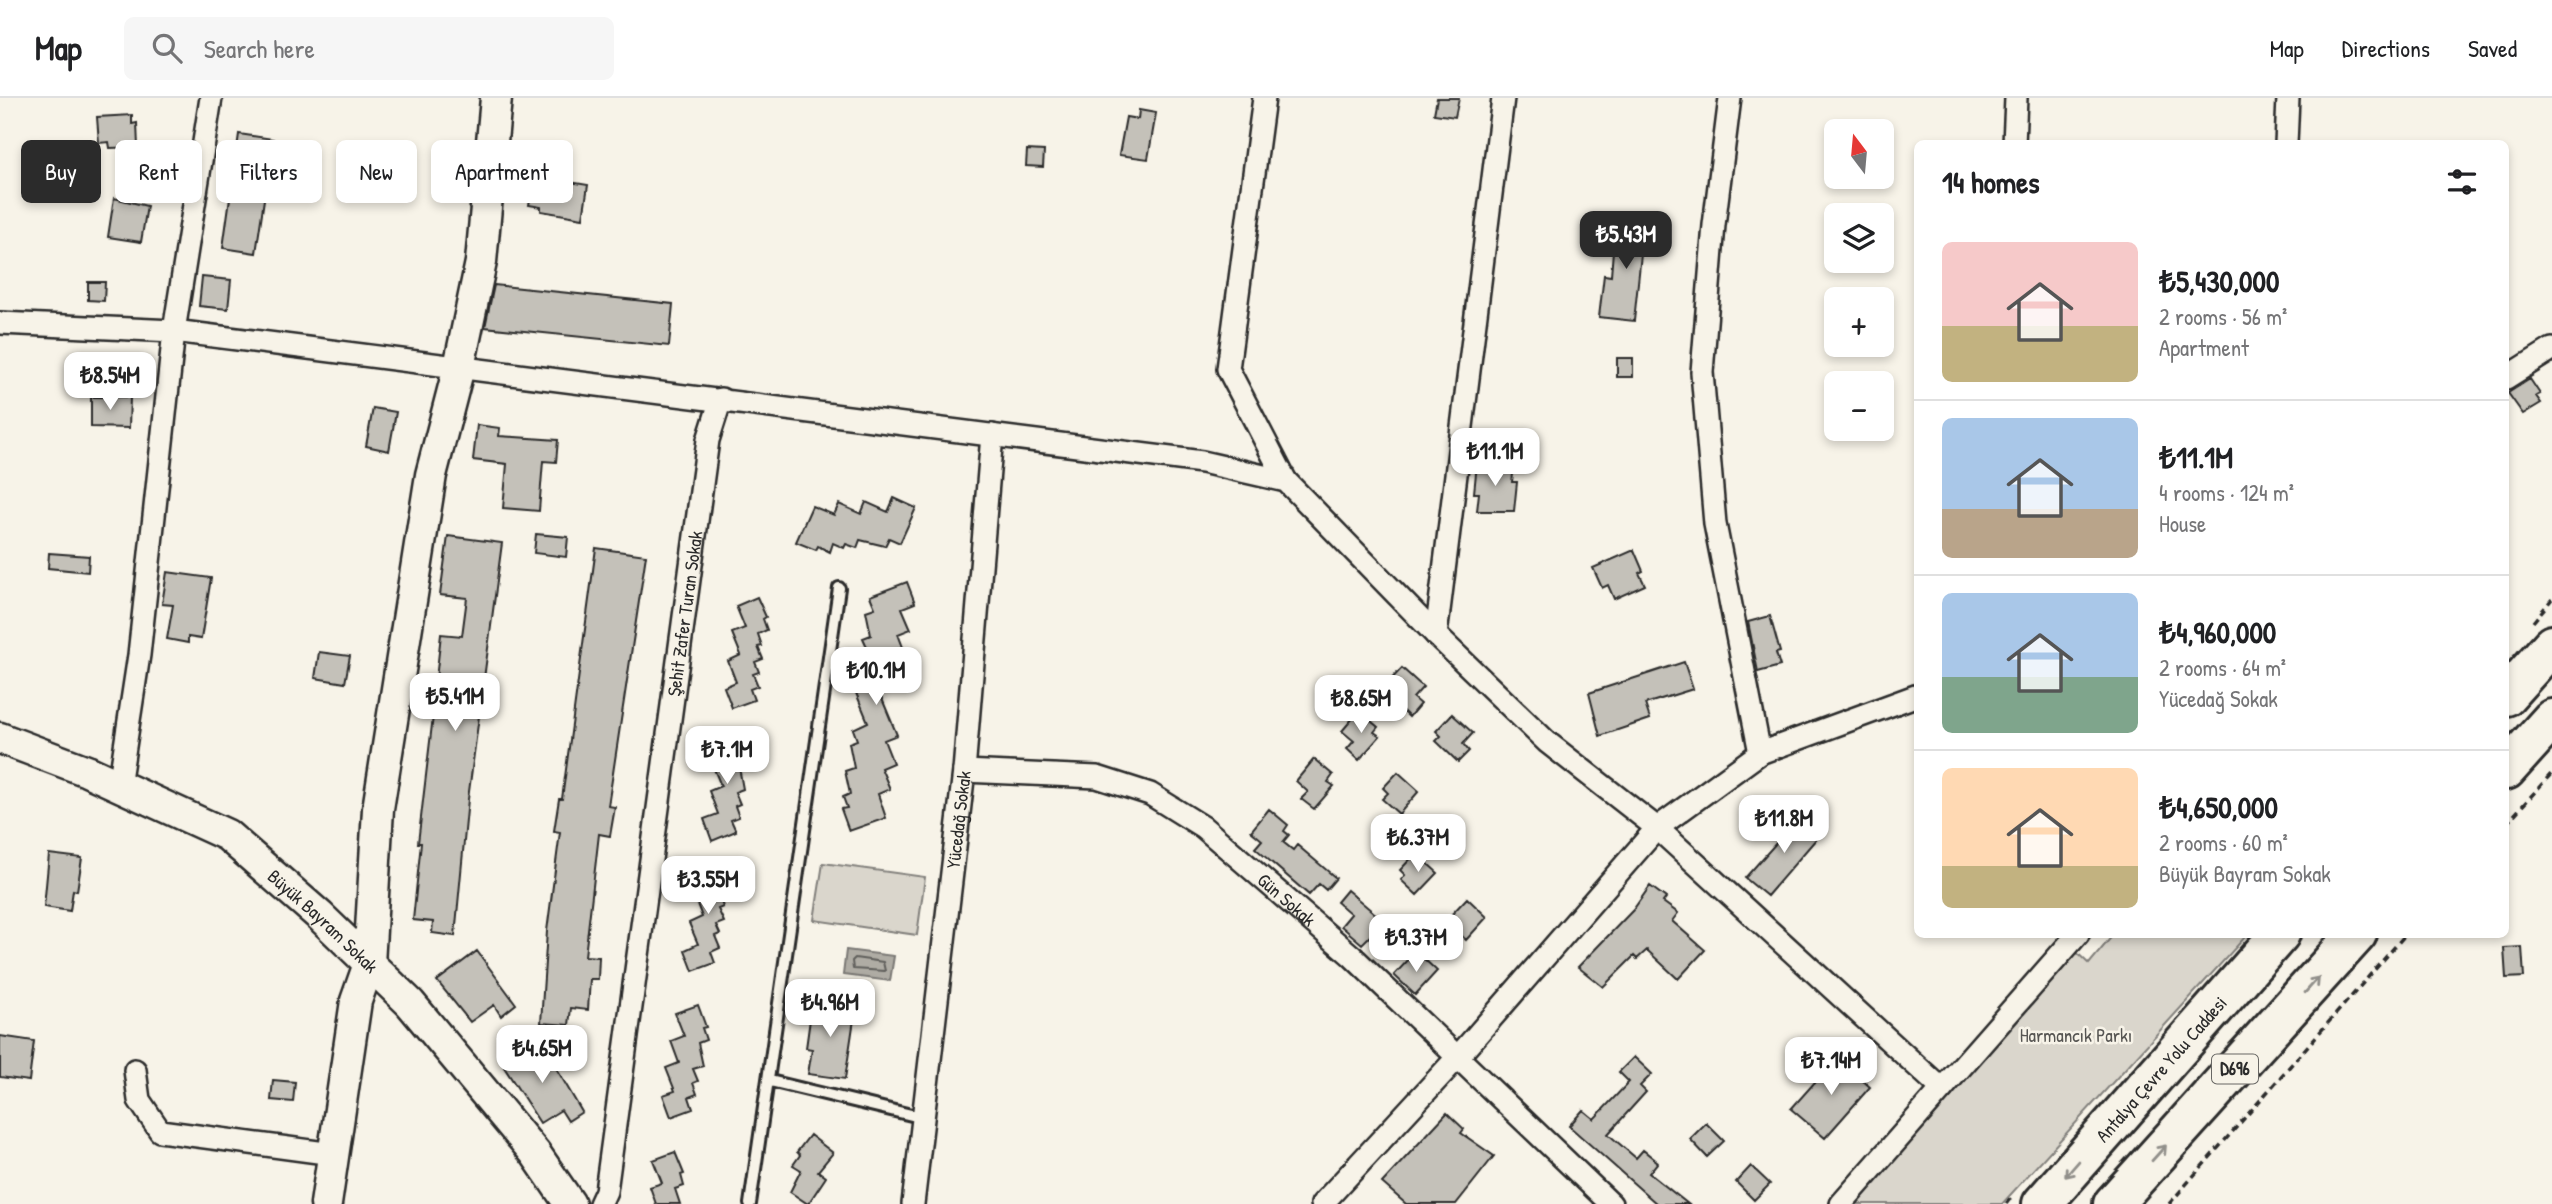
<!DOCTYPE html>
<meta charset="utf-8">
<style>
body{margin:0;font-family:"Patrick Hand",sans-serif;background:#f6f6f6;color:#202124;height:100vh;display:flex;flex-direction:column;font-size:26px;white-space:nowrap}
*{box-sizing:border-box;margin:0}
p{font-size:23px;color:#757577}
.icon{flex:none;width:38px;height:38px;fill:none;stroke:currentColor;stroke-width:2;stroke-linecap:round;stroke-linejoin:round}
.map{position:relative;flex:1;overflow:hidden}
.details{position:absolute;left:1914px;top:42px;width:595px;height:798px;display:flex;flex-direction:column;background:#fff;border-radius:10px;box-shadow:0 4px 10px #0003}
.details>*{flex:none}
.top-card{position:absolute;left:21px;top:42px;width:665px;height:63px;display:flex;gap:14px}
.needle{width:46px;rotate:344deg}
.tools{position:absolute;left:1824px;top:21px;display:grid;gap:14px}
.tools a{display:grid;place-items:center;width:70px;height:70px;border-radius:10px;background:#fff;box-shadow:0 4px 10px #0003;font-size:35px}
.price{position:absolute;translate:-50% -60px;padding:0 16px;border-radius:14px;background:#fff;color:#222;font-size:23px;line-height:46px;filter:drop-shadow(0 2px 4px #0008)}
.price::after{content:'';position:absolute;left:50%;top:42px;width:21px;height:16px;margin-left:-10px;background:inherit;clip-path:polygon(0 0,100% 0,50% 100%)}
.price.current{background:#2b2b2b;color:#fff}
ul{padding:0;list-style:none}
li{display:flex;align-items:center;gap:21px;height:175px;padding:0 28px}
li+li{border-top:2px solid #e0e0e0}
li span{display:grid;place-items:center;flex:none;width:196px;height:140px;border-radius:10px;color:#555}
li>.icon{margin-inline-start:auto}
span .icon{width:84px;height:84px;fill:#fffc;stroke-width:1}
li b{font-size:30px}
h2{display:flex;justify-content:space-between;align-items:center;height:84px;padding:0 28px;font-size:30px}
.pill{padding:0 24px;border-radius:10px;background:#fff;box-shadow:0 4px 10px #0003;font-size:24px;line-height:63px}
.pill.current{background:#2b2b2b;color:#fff}
header{display:flex;align-items:center;gap:42px;box-sizing:border-box;height:98px;padding:0 35px;background:#fff;border-bottom:2px solid #e0e0e0}
header strong{font-size:33px}
nav{display:flex;gap:38px;margin-inline-start:auto;font-size:24px}
.search{width:490px;height:63px;background:#f6f6f6;display:flex;align-items:center;gap:18px;box-sizing:border-box;padding:0 24px;border-radius:10px;color:#757577;font-size:26px}
.map>svg:first-child{display:block}
</style>
<header>
<strong>Map</strong>
<div class="search"><svg class="icon" aria-label="search" viewBox="0 0 24 24"><circle cx="10" cy="10" r="6"/><path d="M15 15l6 6"/></svg>Search here</div>
<nav><a>Map</a><a>Directions</a><a>Saved</a></nav>
</header>
<div class="map">
<svg width="2552" height="1106" viewBox="0 0 2552 1106">
<rect width="100%" height="100%" fill="#f7f3e8"/>
<filter id="ink" filterUnits="userSpaceOnUse"><feTurbulence type="fractalNoise" baseFrequency=".0143" numOctaves="2"/><feDisplacementMap in="SourceGraphic" scale="14" xChannelSelector="R" yChannelSelector="G"/><feConvolveMatrix kernelMatrix="1 2 1 2 8 2 1 2 1" color-interpolation-filters="sRGB"/></filter>
<g filter="url(#ink)">
<!-- green -->
<path fill="#dad6cc" stroke="#82807c" stroke-width="2" d="M823 765 925 779 917 837 814 822Z
M2113 837H2247L2002 1106H1856L2072 850 2089 866Z"/>
<!-- water -->
<path fill="#afaca4" stroke="#7a7874" stroke-width="2" d="M846 852 894 858 890 883 843 877Z"/>
<g fill="none" stroke-linecap="round" stroke-linejoin="round">
<!-- shore -->
<path stroke="#605f5b" stroke-width="2" d="M855 860 883 864 885 873 853 871 852 863Z"/>
</g>
<!-- building -->
<path fill="#c4c1b9" stroke="#2b2b2b" stroke-width="2" d="M1437 0H1459L1455 19 1434 16Z
M1139 12 1156 15 1148 61 1119 57 1126 19 1138 21Z
M132 17V26L137 25 138 49 110 50 109 44 99 45 97 19Z
M239 36 273 41 256 155 223 150Z
M1027 52 1044 53 1043 69 1026 68Z
M534 78 588 87 583 120 541 113V109L529 107Z
M114 100 147 108 141 144 108 139Z
M1615 127 1659 130 1657 157 1641 156 1634 223 1599 219 1604 177 1611 178Z
M202 179 231 182 228 211 199 208Z
M88 184H105L104 203 88 202Z
M494 187 673 206 669 248 485 229Z
M1617 260H1633V279H1617Z
M2530 281 2540 296 2536 298 2541 305 2523 316 2508 295Z
M91 299H130L129 330 91 329Z
M373 310 396 314 389 353 366 348Z
M477 327 500 330 499 338 558 342 556 364 543 363 539 413 503 410 507 366 473 362Z
M1477 365 1514 368 1512 384H1517L1514 413H1477L1479 395H1474Z
M894 400 916 410 900 445 889 440 885 448 860 442 857 450 846 446 844 450 833 445 830 454 818 448 816 452 796 444 812 408 834 417 839 406 861 416 866 404 888 414Z
M536 436 568 439 566 459 534 455Z
M448 438 502 445 468 701 455 838 432 835 433 824 413 822 421 745H418L433 618 458 621 462 584 436 581 441 536 462 538 467 500 440 497Z
M596 450 646 457 608 708 615 709 610 738 599 736 585 858 599 859 598 881H590L588 912 571 910 569 927 541 925 547 833 560 734 554 733 559 701H562Z
M1634 452 1643 473 1639 475 1645 487 1614 501 1608 487 1602 490 1593 470Z
M49 455 89 458 88 474 48 470Z
M167 474 211 480 201 541 188 539V545L167 541 173 507 162 506Z
M907 484 915 505 902 510 911 531 898 536 907 560 895 564 904 586 880 596 897 637 884 642 893 665 881 670 890 691 878 696 886 720 849 733 841 711 847 710 843 699 850 696 845 673 854 670 849 645 857 642 853 631 868 624 856 595 864 592 859 568 867 565 863 553 868 551 863 540 871 537 866 513 875 510 870 498Z
M757 499 766 519 763 521 767 532 758 536 762 548 758 549 763 561 755 564 759 574 753 576 758 588 750 591 754 602 732 610 724 589 736 584 728 563 741 557 732 535 745 530 736 508Z
M1770 518 1780 554 1776 555 1780 568 1758 574 1748 524Z
M319 554 350 558 345 585 315 580Z
M1684 564 1693 591 1645 606 1650 621 1600 638 1589 595Z
M1402 570 1423 589 1413 600 1420 606 1409 619 1386 597 1391 591 1386 587Z
M1359 613 1378 629 1374 634 1380 638 1359 662 1347 651 1354 643 1342 633Z
M1452 616 1473 635 1463 646 1469 653 1458 664 1436 643 1441 638 1436 633Z
M739 631 748 665 739 669 743 691 735 694 740 706 735 708 739 719 731 722 736 733 712 743 704 721 718 716 709 693 721 688 712 666 726 660 718 640Z
M1314 661 1333 677 1328 684 1334 688 1314 711 1301 701 1308 694 1296 683Z
M1398 674 1419 693 1399 716 1382 701 1388 695 1383 690Z
M1269 711 1288 727 1284 733 1289 737 1283 744 1293 752 1297 747 1336 780 1326 792 1319 786 1309 797 1255 750 1262 742 1251 733Z
M1803 715 1823 733 1767 798 1745 780Z
M1416 755 1438 775 1417 797 1401 782 1405 777 1400 772Z
M49 756 82 760 77 793 73 792 70 813 44 809Z
M720 761 728 783 723 785 727 795 719 798 723 809 718 811 724 824 716 827 720 836 715 838 720 850 711 854 715 865 693 873 685 852 698 846 689 825 702 819 694 798 706 793 697 770Z
M1650 788 1666 800 1663 804 1678 815 1672 823 1705 852 1678 881 1647 852 1637 861 1634 858 1603 889 1578 869 1633 812Z
M1347 792 1391 829 1380 841 1373 835 1362 846 1341 828 1351 816 1337 804Z
M1467 800 1487 819 1466 842 1450 827 1456 821 1451 817Z
M2522 849 2524 879 2506 880 2504 850Z
M477 853 516 906 501 918 494 907 470 924 437 883Z
M1421 858 1437 873 1415 897 1394 877 1410 860 1415 864Z
M817 902 856 908 845 981 808 976 812 951 806 950 811 914 816 915Z
M698 907 706 929 702 930 706 942 698 945 703 968 693 971 698 983 693 985 697 996 689 999 693 1011 671 1019 663 997 675 993 666 970 679 965 671 943 684 938 675 915Z
M0 938 34 943 29 983 0 979Z
M542 946 582 1014 568 1023 561 1012 540 1025 504 969Z
M1833 956 1870 989 1825 1040 1791 1011 1824 974 1820 971Z
M1634 959 1652 976 1640 988 1646 994 1608 1036 1636 1060 1643 1052 1658 1064 1649 1075 1688 1106H1657L1569 1028 1583 1012 1594 1021 1629 984 1619 974Z
M273 982 295 984 293 1004 271 1002Z
M1447 1015 1464 1031 1461 1035 1494 1058 1456 1106H1406L1382 1085Z
M1706 1025 1724 1043 1707 1059 1690 1041Z
M810 1037 833 1055 818 1073 826 1079 808 1106 790 1094 801 1072 793 1067 800 1057 797 1054Z
M675 1054 684 1076 681 1077 684 1088 675 1091 680 1106H656L650 1089 662 1085 653 1062Z
M1751 1068 1770 1086 1754 1102 1736 1084Z"/>
<g fill="none" stroke-linecap="round" stroke-linejoin="round">
<!-- lane casing -->
<g stroke="#2b2b2b" stroke-width="16">
<path id="lane" d="M770 983 924 1020
M750 1106 839 490"/>
</g>
<!-- street casing -->
<g stroke="#2b2b2b" stroke-width="26">
<g id="street">
<path d="M1264 0 1228 271 1286 383"/>
<path d="M1730 0 1714 127 1702 274 1715 426 1760 655"/>
<path d="M2014 46 2016 0"/>
<path d="M2286 46 2288 0"/>
<path d="M0 225 174 233 1202 364 1286 383 1436 537 1547 644 1657 730 1942 991"/>
<path d="M2506 280 2552 251"/>
<path d="M1436 537 1503 0"/>
<path id="s1" d="M964 673 1097 679 1150 696 1203 729 1352 858 1611 1106"/>
<path d="M119 688 139 557 174 233 211 0"/>
<path d="M135 972 139 1002 160 1033 333 1056"/>
<path id="s2" d="M600 1106 606 1093 708 342 721 301"/>
<path id="s3" d="M913 1106 964 673 992 337"/>
<path d="M1322 1106 1456 961 1657 730 1760 655 1918 597"/>
<path d="M1841 1106 2078 836"/>
</g>
</g>
<!-- secondary casing -->
<g stroke="#2b2b2b" stroke-width="35">
<g id="secondary">
<path id="s4" d="M0 640 87 673 227 737 320 818 410 905 535 1055 570 1106"/>
<path d="M326 1106 356 903 369 866 378 711 431 377 459 269 481 164 496 0"/>
</g>
</g>
<!-- highway casing -->
<g stroke="#2b2b2b" stroke-width="44">
<g id="highway">
<path d="M2506 598 2552 547"/>
<path d="M2506 672 2552 621"/>
<path id="s5" d="M2042 1106 2280 836"/>
<path d="M2113 1106 2357 836"/>
</g>
</g>
<!-- path -->
<path stroke="#2b2b2b" stroke-width="3.5" stroke-dasharray="7 5" stroke-linecap="butt" d="M2533 524 2552 501
M2506 726 2552 675
M2006 1106 2013 1097
M2169 1106 2406 836"/>
<!-- lane -->
<use href="#lane" stroke="#f7f3e8" stroke-width="10"/>
<!-- street -->
<use href="#street" stroke="#f7f3e8" stroke-width="21"/>
<!-- secondary -->
<use href="#secondary" stroke="#f7f3e8" stroke-width="30"/>
<!-- highway -->
<use href="#highway" stroke="#f7f3e8" stroke-width="38"/>
</g>
<!-- one-way arrows -->
<defs><path id="oneway-shaft" d="M-6 0H5M1.5-3L5.5 0L1.5 3" fill="none" stroke-width="1.6" stroke-linecap="round" stroke-linejoin="round" transform="scale(1.75)"/></defs>
<g stroke="#918f8a">
<use href="#oneway-shaft" transform="translate(2312 887) rotate(-48)"/>
<use href="#oneway-shaft" transform="translate(2159 1055) rotate(-48)"/>
<use href="#oneway-shaft" transform="translate(2072 1071) rotate(131)"/>
</g>
</g>
<g text-anchor="middle" stroke-width="5" stroke-linejoin="round" paint-order="stroke">
<!-- shield labels -->
<rect fill="#f7f3e8" stroke="#686764" stroke-width="2" x="2212" y="956.5" width="46" height="29" rx="5"/>
<g font-size="18" font-weight="bold" fill="#2b2b2b">
<text x="2235" y="977">D696</text>
</g>
<!-- street labels -->
<g font-size="19" fill="#2b2b2b" stroke="#f7f3e8">
<text dy="7" stroke="none"><textPath href="#s2" startOffset="597">Şehit Zafer Turan Sokak</textPath></text>
<text dy="7" stroke="none"><textPath href="#s3" startOffset="387">Yücedağ Sokak</textPath></text>
<text dy="7" stroke="none"><textPath href="#s1" startOffset="362">Gün Sokak</textPath></text>
<text dy="7" stroke="none"><textPath href="#s4" startOffset="376">Büyük Bayram Sokak</textPath></text>
<text dy="7" stroke="none"><textPath href="#s5" startOffset="180">Antalya Çevre Yolu Caddesi</textPath></text>
</g>
<!-- park labels -->
<g font-size="19" fill="#575653" stroke="#f7f3e8">
<text x="2076" y="944">Harmancık Parkı</text>
</g>
</g>
</svg>
<div class="tools">
<a><svg class="needle" viewBox="-14 -14 28 28"><path d="M0-13l5 13h-10z" fill="#e53935"/><path d="M0 13l5-13h-10z" fill="#757577"/></svg></a>
<a><svg class="icon" aria-label="layers" viewBox="0 0 24 24"><path d="M12 4l9 5-9 5-9-5zM3 14l9 5 9-5"/></svg></a>
<a>+</a>
<a>−</a>
</div>
<b class="price current" style="left:1626px;top:173px">₺5.43M</b>
<b class="price" style="left:110px;top:314px">₺8.54M</b>
<b class="price" style="left:1495px;top:390px">₺11.1M</b>
<b class="price" style="left:876px;top:609px">₺10.1M</b>
<b class="price" style="left:455px;top:635px">₺5.41M</b>
<b class="price" style="left:1361px;top:637px">₺8.65M</b>
<b class="price" style="left:727px;top:688px">₺7.1M</b>
<b class="price" style="left:1784px;top:757px">₺11.8M</b>
<b class="price" style="left:1418px;top:776px">₺6.37M</b>
<b class="price" style="left:708px;top:818px">₺3.55M</b>
<b class="price" style="left:1416px;top:876px">₺9.37M</b>
<b class="price" style="left:830px;top:941px">₺4.96M</b>
<b class="price" style="left:542px;top:987px">₺4.65M</b>
<b class="price" style="left:1831px;top:999px">₺7.14M</b>
<div class="top-card">
<a class="pill current">Buy</a>
<a class="pill">Rent</a>
<a class="pill">Filters</a>
<a class="pill">New</a>
<a class="pill">Apartment</a>
</div>
<section class="details">
<h2>14 homes<svg class="icon" aria-label="filters" viewBox="0 0 24 24"><path d="M4 7h16M4 17h16"/><circle cx="9" cy="7" r="2"/><circle cx="15" cy="17" r="2"/></svg></h2>
<ul>
<li><span style="background:linear-gradient(#f6c9c9 60%,#c2b280 0)"><svg class="icon" aria-label="home" viewBox="0 0 24 24"><path d="M3 11l9-7 9 7M6 9v11h12V9"/></svg></span><div><b>₺5,430,000</b><p>2 rooms · 56 m²</p><p>Apartment</p></div></li>
<li><span style="background:linear-gradient(#a9c7e8 65%,#b9a48a 0)"><svg class="icon" aria-label="home" viewBox="0 0 24 24"><path d="M3 11l9-7 9 7M6 9v11h12V9"/></svg></span><div><b>₺11.1M</b><p>4 rooms · 124 m²</p><p>House</p></div></li>
<li><span style="background:linear-gradient(#a9c7e8 60%,#7fa58c 0)"><svg class="icon" aria-label="home" viewBox="0 0 24 24"><path d="M3 11l9-7 9 7M6 9v11h12V9"/></svg></span><div><b>₺4,960,000</b><p>2 rooms · 64 m²</p><p>Yücedağ Sokak</p></div></li>
<li><span style="background:linear-gradient(#ffd9b3 70%,#c2b280 0)"><svg class="icon" aria-label="home" viewBox="0 0 24 24"><path d="M3 11l9-7 9 7M6 9v11h12V9"/></svg></span><div><b>₺4,650,000</b><p>2 rooms · 60 m²</p><p>Büyük Bayram Sokak</p></div></li>
</ul>
</section>
</div>
